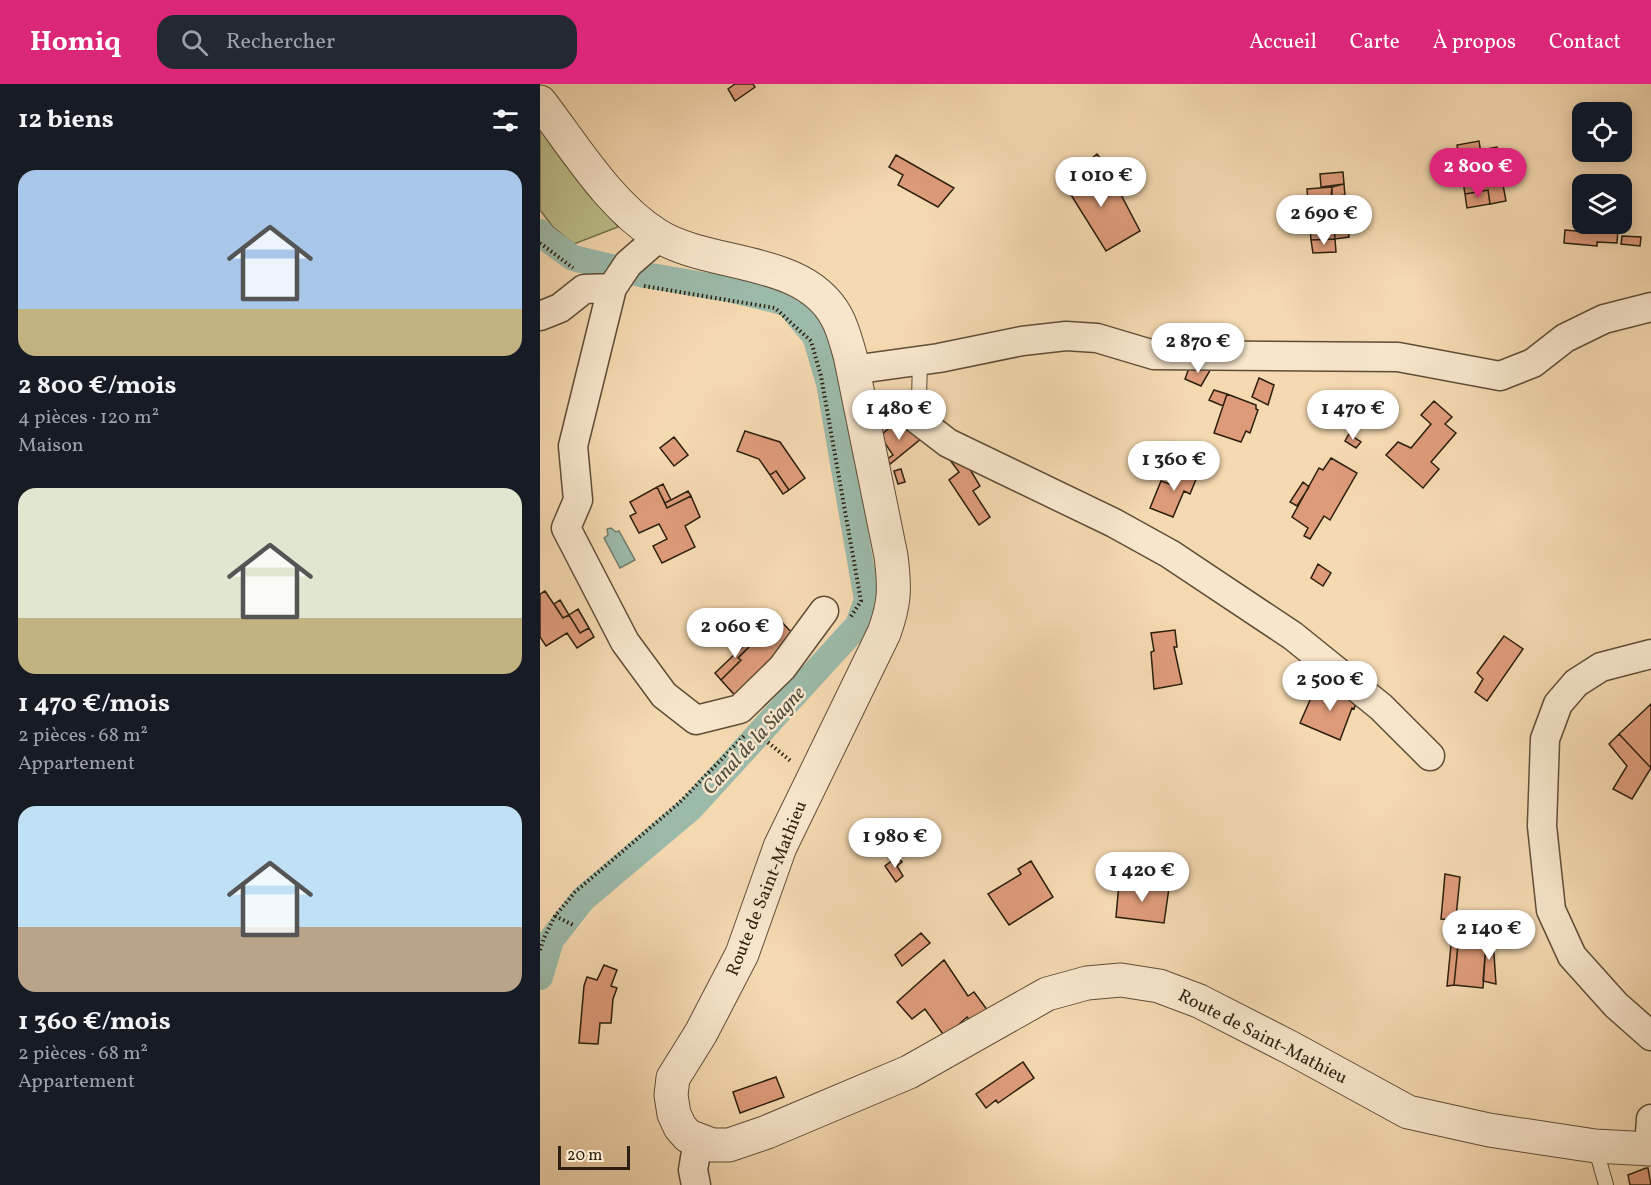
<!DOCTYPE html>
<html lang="fr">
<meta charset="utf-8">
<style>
body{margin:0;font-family:Vollkorn,serif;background:#242831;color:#f1f3f6;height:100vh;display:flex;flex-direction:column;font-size:22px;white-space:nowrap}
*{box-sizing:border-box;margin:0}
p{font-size:20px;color:#9ea1a6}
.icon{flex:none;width:33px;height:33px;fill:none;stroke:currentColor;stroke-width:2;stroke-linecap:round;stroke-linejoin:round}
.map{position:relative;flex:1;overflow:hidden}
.panel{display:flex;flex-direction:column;background:#171b24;width:540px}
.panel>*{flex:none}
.controls{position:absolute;left:1032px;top:18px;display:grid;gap:12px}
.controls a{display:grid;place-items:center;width:60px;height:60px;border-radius:12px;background:#171b24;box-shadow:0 3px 15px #0003;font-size:30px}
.scale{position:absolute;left:18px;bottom:15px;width:72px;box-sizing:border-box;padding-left:6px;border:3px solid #2c1f0e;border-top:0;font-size:16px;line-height:21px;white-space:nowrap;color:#2c1f0e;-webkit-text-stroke:4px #f8e6cc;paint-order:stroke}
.price{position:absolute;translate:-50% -51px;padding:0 14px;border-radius:21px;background:#fff;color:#222;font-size:20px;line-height:39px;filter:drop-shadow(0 2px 3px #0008)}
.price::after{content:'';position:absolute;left:50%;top:36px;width:18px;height:14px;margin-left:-9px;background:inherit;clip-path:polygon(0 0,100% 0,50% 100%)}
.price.on{background:#db2777;color:#fff}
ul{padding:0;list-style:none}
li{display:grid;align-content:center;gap:12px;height:318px;padding:0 18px}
li span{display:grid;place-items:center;height:186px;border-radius:18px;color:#555}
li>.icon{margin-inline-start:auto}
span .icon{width:108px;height:108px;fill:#fffc;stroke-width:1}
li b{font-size:26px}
h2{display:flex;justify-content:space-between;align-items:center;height:72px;padding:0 18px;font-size:26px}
header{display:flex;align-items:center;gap:36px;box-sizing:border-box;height:84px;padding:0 30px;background:#db2777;color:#fff}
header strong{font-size:28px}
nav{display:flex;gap:33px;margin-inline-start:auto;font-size:21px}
.search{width:420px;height:54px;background:#242831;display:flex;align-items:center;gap:15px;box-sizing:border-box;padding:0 21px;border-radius:18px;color:#9ea1a6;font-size:22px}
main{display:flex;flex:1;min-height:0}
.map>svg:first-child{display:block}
</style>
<header>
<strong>Homiq</strong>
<div class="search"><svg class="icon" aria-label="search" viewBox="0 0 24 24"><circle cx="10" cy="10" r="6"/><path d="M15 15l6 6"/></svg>Rechercher</div>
<nav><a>Accueil</a><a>Carte</a><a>À propos</a><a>Contact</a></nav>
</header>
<main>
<section class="panel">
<h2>12 biens<svg class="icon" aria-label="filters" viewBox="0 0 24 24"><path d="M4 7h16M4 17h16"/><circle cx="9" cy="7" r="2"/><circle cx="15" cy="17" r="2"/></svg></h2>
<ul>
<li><span style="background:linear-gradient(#a9c7e8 75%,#c2b280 0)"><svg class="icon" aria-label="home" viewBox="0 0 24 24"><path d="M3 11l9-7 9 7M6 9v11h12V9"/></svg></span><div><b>2 800 €/mois</b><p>4 pièces · 120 m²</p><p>Maison</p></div></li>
<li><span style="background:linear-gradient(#dfe7d0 70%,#c2b280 0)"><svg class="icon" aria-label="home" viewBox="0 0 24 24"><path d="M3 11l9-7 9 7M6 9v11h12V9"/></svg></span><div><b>1 470 €/mois</b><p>2 pièces · 68 m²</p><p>Appartement</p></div></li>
<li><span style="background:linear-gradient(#bfe0f5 65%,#b9a48a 0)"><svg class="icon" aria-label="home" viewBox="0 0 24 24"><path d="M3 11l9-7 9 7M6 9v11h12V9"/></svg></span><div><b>1 360 €/mois</b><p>2 pièces · 68 m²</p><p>Appartement</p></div></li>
</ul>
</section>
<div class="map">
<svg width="1111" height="1101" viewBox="0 0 1111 1101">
<rect width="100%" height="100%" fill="#f5d9b1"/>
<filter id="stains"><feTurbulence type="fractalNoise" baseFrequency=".00333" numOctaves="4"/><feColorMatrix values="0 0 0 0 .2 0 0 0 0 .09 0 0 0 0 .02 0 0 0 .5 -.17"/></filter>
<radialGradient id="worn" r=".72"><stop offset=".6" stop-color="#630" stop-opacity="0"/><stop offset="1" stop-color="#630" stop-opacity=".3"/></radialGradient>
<!-- green -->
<path fill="#bdbf8b" stroke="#746f4c" stroke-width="1.5" d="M2 40 78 143 34 160 13 143 0 126V41Z"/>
<!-- water -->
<path fill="#9cbaaa" stroke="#6f7c6c" stroke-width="1.5" d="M71 444 76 448 79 447 95 476 80 484 64 454 68 451 67 445Z"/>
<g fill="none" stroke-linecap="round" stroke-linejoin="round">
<!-- canal -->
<path stroke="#9cbaaa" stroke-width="26" d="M0 148 4 153 33 174 105 191 193 206 247 219 275 252 289 299 327 516 318 541 151 724 43 815 11 856 0 893"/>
</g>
<!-- building -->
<path fill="#de9b7a" stroke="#2c1f0e" stroke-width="1.5" d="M195 0H213L215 3 195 17 188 5Z
M939 57 944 88 960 85 966 117 950 120 948 106 925 110 917 61Z
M957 63 960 85 944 88 940 66Z
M557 70 579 97V107L568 112 546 79Z
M356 71 414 104 398 123 358 101 363 91 349 83Z
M546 79 568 112 579 107 600 147 566 167 521 95Z
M803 88 804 100 781 103 780 90Z
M804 100 805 111 791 113 792 103Z
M792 103V117L795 116V126H793L795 155 771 156 767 105Z
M948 106 950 120 927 124 925 110Z
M805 111 809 153 795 155 793 126H795V116L792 117 791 113Z
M1059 143 1078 145 1077 159 1057 158V162L1024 159 1025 146 1058 149Z
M1082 152 1101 153 1100 162 1081 160Z
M795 155 796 168 773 169 771 156Z
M650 281 672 283 661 302 645 295Z
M719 294 734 301 728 321 712 313Z
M674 306 687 310 683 322 669 316Z
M687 310 716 321V325L718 326 710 349 706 347 701 358 674 349Z
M894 317 912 333 905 340 916 349 891 378 899 385 883 404 846 371 858 358 871 364 891 340 881 331Z
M355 339 363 347 365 344 382 354 350 380 347 375 353 371 340 352Z
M205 347 240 358 265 394 249 406 236 387 230 391 219 375 197 367Z
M809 350 821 358 816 364 805 357Z
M134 353 148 371 134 382 120 364Z
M416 370 428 382 440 402 433 407 450 433 439 441 409 396 419 388 410 376Z
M791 374 817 389 790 436 784 432 770 455 764 452 768 444 752 433 779 384 783 386Z
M638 384 659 388 650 410 644 407 633 433 610 424 621 397 630 400Z
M361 385 365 398 358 400 354 387Z
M236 387 249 406 243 410 230 391Z
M763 398 769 403 757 422 750 418Z
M123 400 131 416 125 419 117 403Z
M117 403 127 424 151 412 160 433 145 442 155 463 122 479 113 462 127 455 119 440 99 449 90 432 96 429 90 418Z
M148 407 151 412 127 424 125 419Z
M778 480 791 489 783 502 771 494Z
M5 507 23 534 29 531 40 549 49 544 54 553 37 564 27 549 6 562 0 553V510Z
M20 516 29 531 23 534 14 520Z
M38 525 49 544 40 549 29 531Z
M235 531 255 552 201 618 181 596 201 576 198 574 220 552 217 549Z
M635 546 637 563H634L642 600 614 605 611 568 614 567 611 549Z
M217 549 220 552 198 574 201 576 181 596 175 589Z
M964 552 983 565 947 617 935 608 943 595 937 589Z
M802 599 819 611 814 625 812 624 800 656 760 639 774 607 785 612 787 608 795 613Z
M1111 620V684L1079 650Z
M1079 650 1111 684 1092 715 1073 705 1087 682 1069 660Z
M357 773 362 778 357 782 363 792 356 798 345 782Z
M491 777 513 813 469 841 448 810 481 790 478 785Z
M905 790 920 793 916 833 913 836 901 835Z
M579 799 629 804 624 839 576 833Z
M913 836 940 841V854L912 853Z
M940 841 947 842 953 855 940 854Z
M381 849 390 859 362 882 355 871Z
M912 853 940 854V859L946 860 943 904 914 901 918 861H911Z
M940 854 953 855 956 900 943 897 946 860 940 859Z
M911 861H918L914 901 907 902Z
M404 876 428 912 434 908 448 927 433 940 427 933 405 953 385 925 372 935 357 918Z
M64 881 77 886 71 902 77 904 73 915 71 939H60L58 960 39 959 44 902 47 893 57 896Z
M483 978 494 994 458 1019 456 1016 446 1024 436 1010Z
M236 993 244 1013 200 1029 193 1008Z
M1106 1084H1108L1111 1101H1090L1088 1091Z"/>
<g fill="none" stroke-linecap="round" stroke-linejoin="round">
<!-- service casing -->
<g stroke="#5e4e37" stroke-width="16">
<path id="service" d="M374 333 379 315 380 277
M1055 1062 1066 1101"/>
</g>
<!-- minor casing -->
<g stroke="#5e4e37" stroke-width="31">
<path id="minor" d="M119 153 88 180 72 204 33 362 38 416 26 444 85 558 124 611 156 636 200 625 242 584 284 527
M0 232 20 224 44 205 72 204
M312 286 399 274 482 257 526 252 557 254 614 271 858 273 960 292 993 279 1025 254 1064 235 1111 223
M321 324 353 322 374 333 408 359 574 439 630 470 753 552 841 623 890 672
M1111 570 1061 583 1036 599 1018 620 1005 655 1002 742 1011 826 1032 872 1076 921 1111 952
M1109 1065 1111 1035
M156 1101 153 1086 158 1056"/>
</g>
<!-- tertiary casing -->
<g stroke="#5e4e37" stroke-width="35">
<path id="tertiary" d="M0 18C34 62 69 121 117 151 170 184 263 172 296 232 303 244 306 258 310 271L351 472C355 504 355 519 344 549L240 763 202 870 161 949 133 994 131 1011 134 1030 140 1043 148 1052 172 1061H189L227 1048 369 988 507 910 547 899 581 896 619 902 659 917 751 964 868 1028 949 1046 1055 1062 1111 1065"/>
</g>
<!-- path -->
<path stroke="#2c1f0e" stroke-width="4" stroke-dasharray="1.5 3" stroke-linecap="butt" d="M0 159 33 184
M104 202 235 224 271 257 281 292 321 517 310 534
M214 647 252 678
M15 832 33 841
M0 866 4 854 15 832 35 808 139 719 205 651"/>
<!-- service -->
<use href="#service" stroke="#f8e6cc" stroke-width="14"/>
<!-- minor -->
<use href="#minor" stroke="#f8e6cc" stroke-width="28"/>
<!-- tertiary -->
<use href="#tertiary" stroke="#f8e6cc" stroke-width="33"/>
</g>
<g text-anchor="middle" stroke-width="5" stroke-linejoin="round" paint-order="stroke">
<!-- street labels -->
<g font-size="18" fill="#2c1f0e" stroke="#f8e6cc">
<text transform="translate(226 804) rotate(-68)" y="6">Route de Saint-Mathieu</text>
<text transform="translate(723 952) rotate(27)" y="6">Route de Saint-Mathieu</text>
</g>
<!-- water labels -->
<g font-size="20" font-style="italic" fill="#4e4e3d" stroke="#f8e6cc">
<text transform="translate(213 656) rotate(-47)" y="7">Canal de la Siagne</text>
</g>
</g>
<rect width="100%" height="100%" filter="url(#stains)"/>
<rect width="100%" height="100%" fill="url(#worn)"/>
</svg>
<div class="controls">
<a><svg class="icon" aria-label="locate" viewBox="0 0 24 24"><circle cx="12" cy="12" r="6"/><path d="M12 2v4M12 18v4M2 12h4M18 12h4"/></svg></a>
<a><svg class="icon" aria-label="layers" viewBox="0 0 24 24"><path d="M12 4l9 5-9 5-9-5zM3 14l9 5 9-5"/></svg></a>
</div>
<div class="scale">20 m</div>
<b class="price on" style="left:938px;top:115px">2 800 €</b>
<b class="price" style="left:561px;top:124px">1 010 €</b>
<b class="price" style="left:784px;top:162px">2 690 €</b>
<b class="price" style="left:658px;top:290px">2 870 €</b>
<b class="price" style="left:359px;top:357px">1 480 €</b>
<b class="price" style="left:813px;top:357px">1 470 €</b>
<b class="price" style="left:634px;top:408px">1 360 €</b>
<b class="price" style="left:195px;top:575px">2 060 €</b>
<b class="price" style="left:790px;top:628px">2 500 €</b>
<b class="price" style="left:355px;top:785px">1 980 €</b>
<b class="price" style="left:602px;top:819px">1 420 €</b>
<b class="price" style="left:949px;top:877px">2 140 €</b>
</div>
</main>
